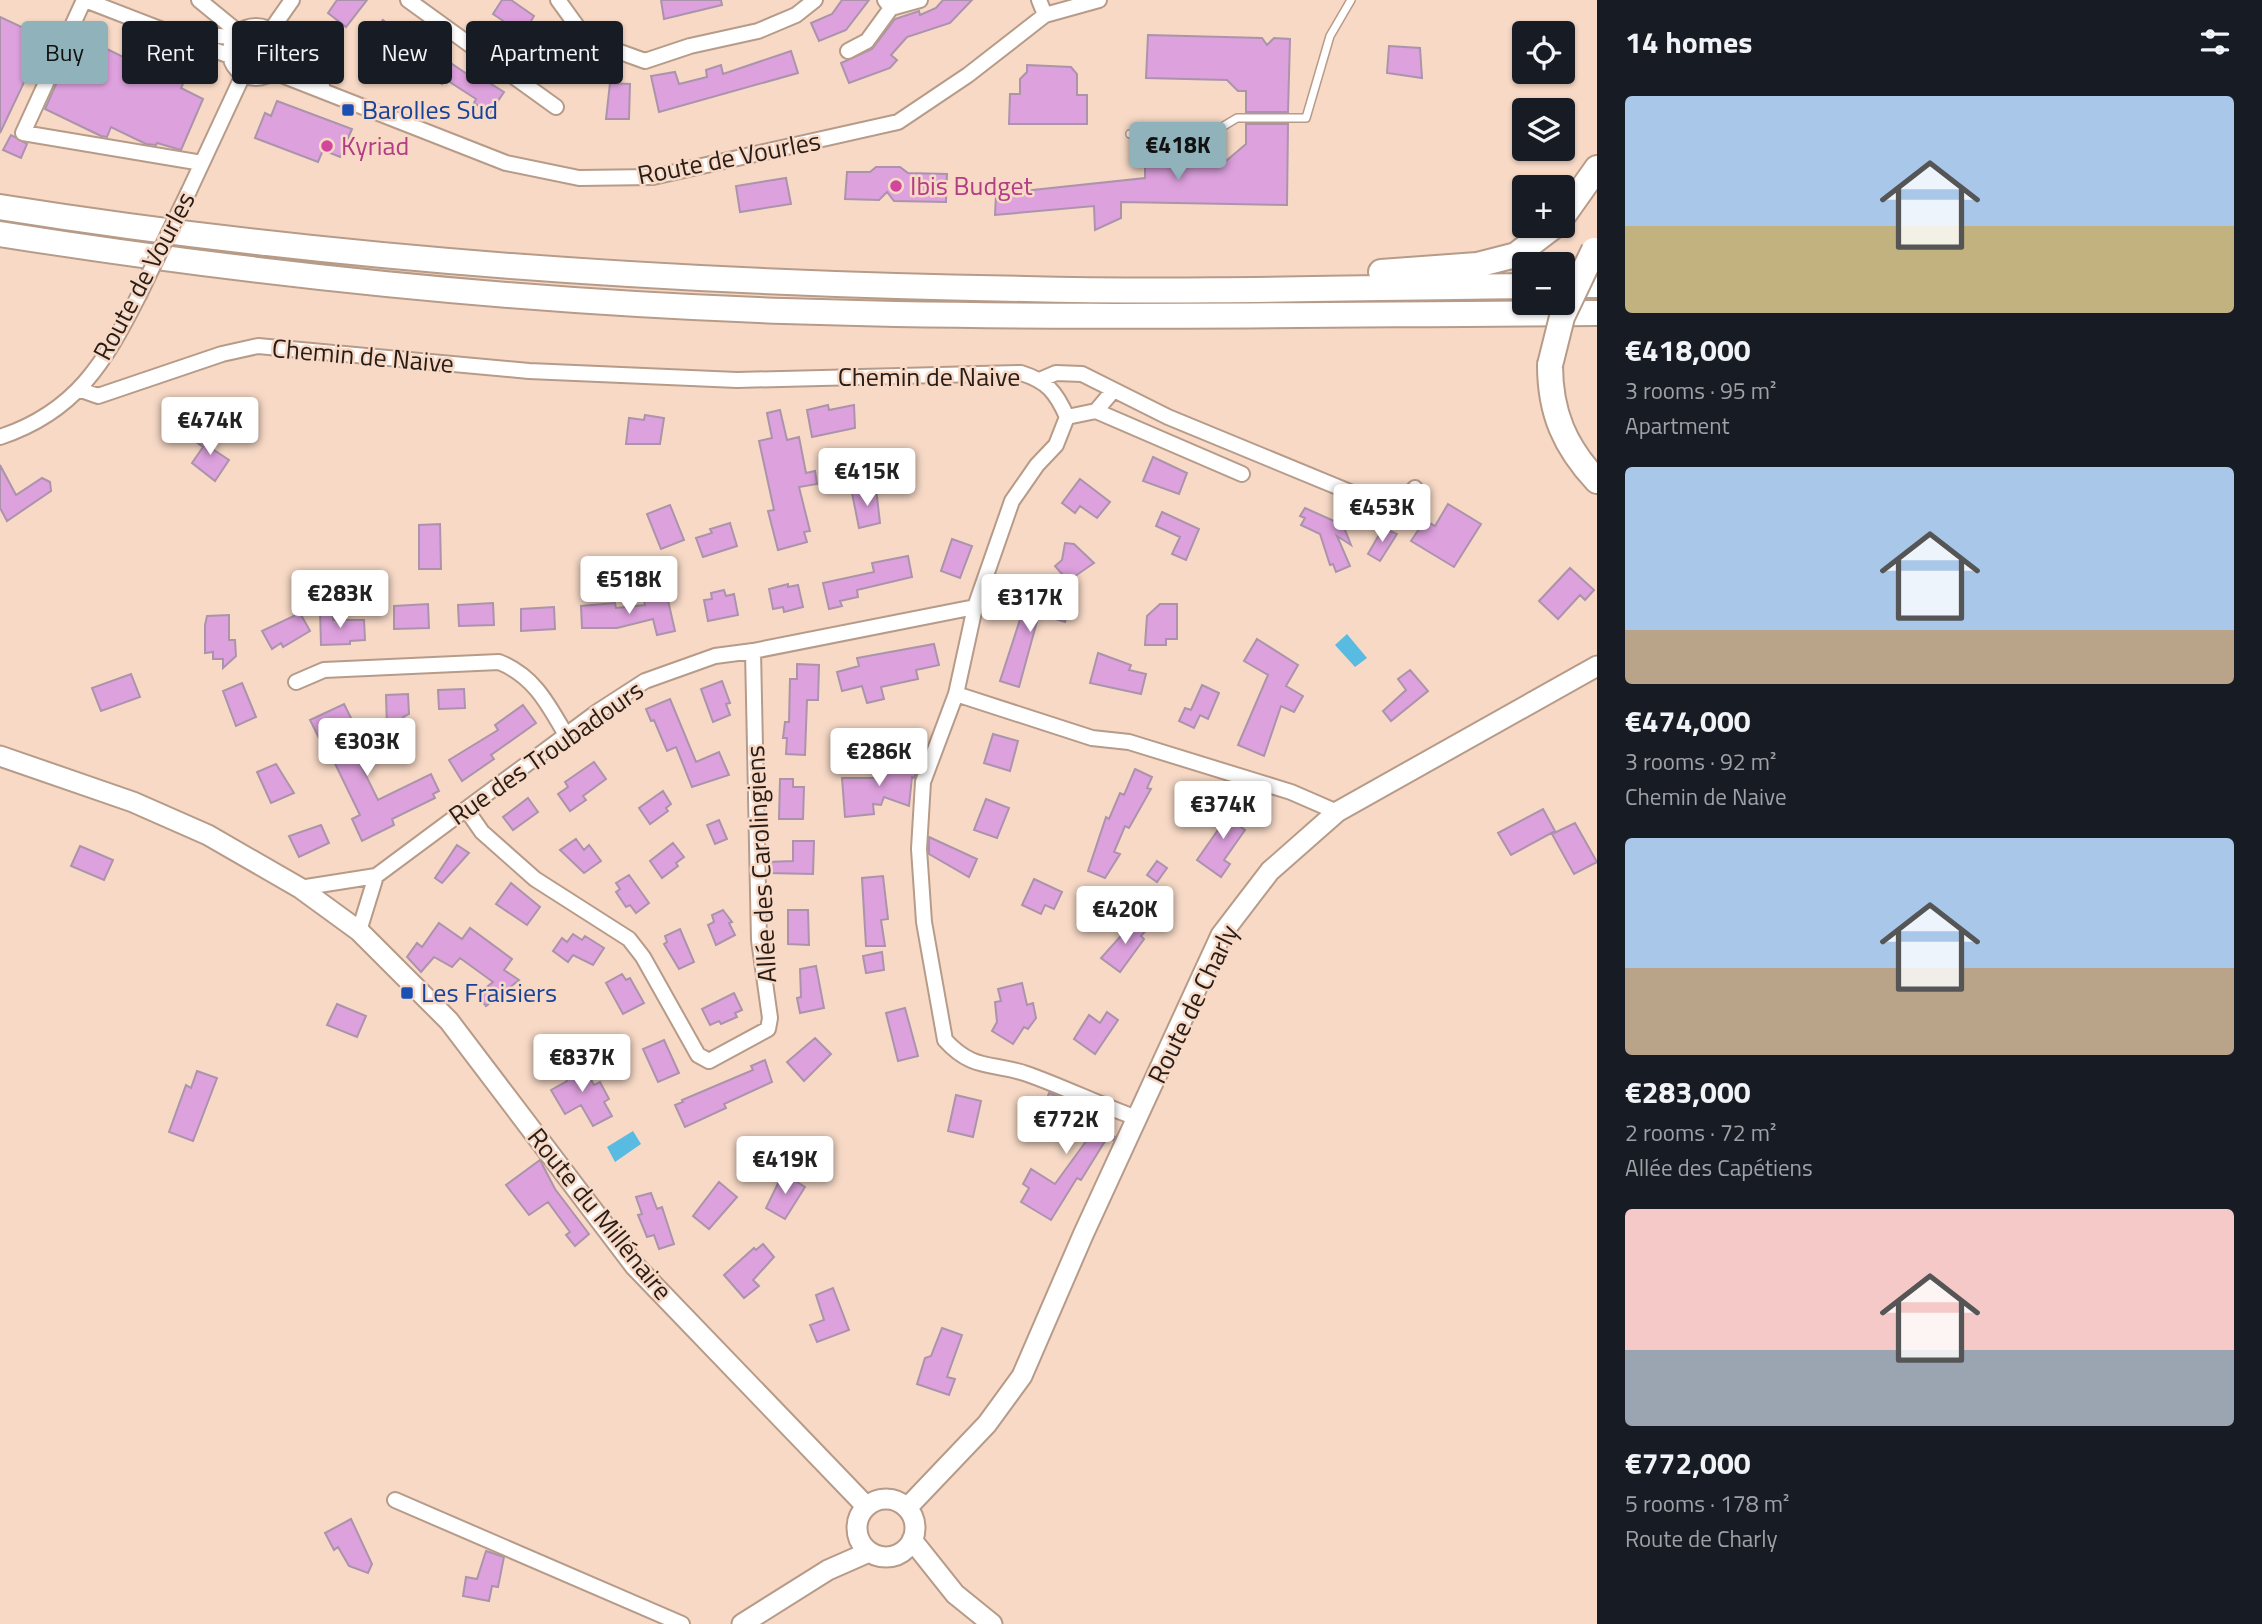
<!DOCTYPE html>
<meta charset="utf-8">
<style>
body{margin:0;font-family:"Titillium Web",sans-serif;background:#242831;color:#f1f3f6;height:100vh;display:flex;flex-direction:column;font-size:26px;white-space:nowrap}
*{box-sizing:border-box;margin:0}
p{font-size:23px;color:#9ea1a6}
.icon{flex:none;width:38px;height:38px;fill:none;stroke:currentColor;stroke-width:2;stroke-linecap:round;stroke-linejoin:round}
.map{position:relative;flex:1;overflow:hidden}
.panel{display:flex;flex-direction:column;background:#171b24;width:665px}
.panel>*{flex:none}
.top-card{position:absolute;left:21px;top:21px;width:665px;height:63px;display:flex;gap:14px}
.buttons{position:absolute;left:1512px;top:21px;display:grid;gap:14px}
.buttons a{display:grid;place-items:center;width:63px;height:63px;border-radius:7px;background:#171b24;box-shadow:0 2px 5px #0004;font-size:35px}
.price{position:absolute;translate:-50% -60px;padding:0 16px;border-radius:7px;background:#fff;color:#222;font-size:23px;line-height:46px;filter:drop-shadow(0 2px 4px #0008)}
.price::after{content:'';position:absolute;left:50%;top:42px;width:21px;height:16px;margin-left:-10px;background:inherit;clip-path:polygon(0 0,100% 0,50% 100%)}
.price.on{background:#90b2ba;color:#111}
ul{padding:0;list-style:none}
li{display:grid;align-content:center;gap:14px;height:371px;padding:0 28px}
li span{display:grid;place-items:center;height:217px;border-radius:7px;color:#555}
li>.icon{margin-inline-start:auto}
span .icon{width:126px;height:126px;fill:#fffc;stroke-width:1}
li b{font-size:30px}
h2{display:flex;justify-content:space-between;align-items:center;height:84px;padding:0 28px;font-size:30px}
.pill{padding:0 24px;border-radius:7px;background:#171b24;box-shadow:0 2px 5px #0004;font-size:24px;line-height:63px}
.pill.on{background:#90b2ba;color:#111}
main{display:flex;flex:1;min-height:0}
.map>svg:first-child{display:block}
</style>
<main>
<div class="map">
<svg width="1597" height="1624" viewBox="0 0 1597 1624">
<rect width="100%" height="100%" fill="#f7d9c6"/>
<!-- water -->
<path fill="#59bbe1" d="M1347 634 1367 658 1355 667 1335 645Z
M633 1131 641 1144 615 1162 607 1147Z"/>
<!-- building -->
<path fill="#dda1dd" stroke="#ab94ab" stroke-width="2" d="M337 0H367L346 27 328 13Z
M502 0H511L534 16 528 26 573 60 558 79 532 56 536 50 509 32 512 27 493 14Z
M661 0H721L722 5 664 19Z
M842 0H869L846 30 819 41 811 23 832 14Z
M943 0H972L950 23 907 37 891 55 897 60 890 68 849 83 841 63 872 49 895 19 919 11 920 15 936 8Z
M0 17 45 38 0 133Z
M383 20 422 53 427 47 473 78 475 74 504 92 490 113 474 103 476 99 445 79 442 84 396 52 390 61 369 36Z
M78 35 152 71 154 67 184 82 181 88 203 99 181 150 157 143 156 145 146 144 111 127 107 137 101 136 45 109Z
M1148 35 1262 38 1267 45 1274 38 1290 39 1288 112H1246V91H1238L1227 80 1146 78Z
M1389 46 1420 48 1422 78 1387 73Z
M791 51 798 73 659 112 651 76 675 72 679 84 707 77 706 70 721 65 723 74Z
M1027 65 1071 67 1077 74V95H1087V124H1009L1010 94H1020V79L1027 72Z
M610 83 630 84 629 119H606Z
M277 101 352 129 340 157 323 150 318 162 255 138 265 113 271 116Z
M1246 124H1288L1287 205 1121 202V218L1095 230 1094 206 995 215 996 194 1145 178V159L1226 161 1246 144Z
M11 135 27 144 21 158 3 150Z
M876 167H900L908 173 947 174 946 202 894 201 887 192 879 200 845 199 847 172H870Z
M786 178 791 204 740 212 736 186Z
M828 405 829 410 854 405 855 428 812 437 807 410Z
M780 410 787 440 799 437 806 473 815 471 817 484 799 487 810 531 804 532 807 542 778 550 768 511 774 510 759 441 772 438 767 413Z
M645 415 664 418 660 444H626L629 418 644 420Z
M204 429 218 438 211 448 229 460 215 481 192 463 203 447 196 442Z
M1153 457 1187 473 1179 494 1143 481Z
M0 465 16 495 42 478 50 482 51 491 7 521 0 508Z
M1080 479 1110 502 1097 518 1080 506 1075 513 1062 503Z
M876 488 880 523 859 528 852 493Z
M1448 504 1481 524 1454 567 1411 541 1425 520 1435 526Z
M670 505 684 540 661 549 647 514Z
M1305 508 1343 525 1351 545 1337 536 1350 566 1336 572 1333 564 1330 565 1320 534 1301 525 1305 518 1300 516Z
M1162 512 1199 529 1186 560 1172 554 1180 537 1156 526Z
M730 523 737 546 703 557 696 538 712 533 710 529Z
M440 524 441 569H419V525Z
M1383 528 1397 534 1380 561 1368 554Z
M952 539 972 546 960 578 941 571Z
M1065 543 1074 544 1094 563 1068 581 1055 566 1062 560Z
M908 556 912 577 857 590 858 597 840 601 842 606 829 609 823 583 874 572 872 563Z
M1570 568 1594 590 1585 600 1580 595 1558 619 1539 601Z
M788 584V587L798 585 803 607 784 612 783 607 773 609 769 589Z
M724 590 726 596 734 594 738 615 708 621 704 600 712 599 711 593Z
M1029 592 1060 600 1059 603 1069 606 1065 622 1039 614 1019 687 1000 681Z
M667 596 675 631 657 635 653 619 617 628H582L581 606 615 603 616 608 645 605 644 601Z
M493 603 494 625 459 626 458 605Z
M428 604 429 628 394 629V606Z
M1160 604H1177V639H1166V645H1145L1147 616Z
M554 607 555 629 521 631V609Z
M333 610V620H364L365 640 350 641V644L321 645 320 611Z
M300 613 310 631 283 647 281 643 272 649 262 631Z
M229 615V640H235L236 656 223 668V659H213V652L205 653V625L207 616Z
M1257 639 1298 665 1286 686 1303 696 1294 712 1281 706 1264 756 1238 745 1268 675 1244 661Z
M934 644 939 665 916 670 918 679 881 687 884 699 867 703 862 686 842 691 837 672 859 666 857 658Z
M1098 653 1131 665 1129 670 1146 674 1141 694 1090 683Z
M797 664 819 665 818 700H807L805 755 786 754 787 738H783L785 722H789L790 679H797Z
M1410 670 1428 691 1391 721 1383 711 1406 690 1398 679Z
M131 674 140 697 101 711 92 688Z
M722 681 730 703 726 704 730 715 713 722 701 689Z
M242 683 256 717 236 726 223 691Z
M1202 685 1219 693 1208 719 1200 715 1194 728 1179 721 1185 708 1191 710Z
M464 689 465 708 439 709 438 690Z
M408 694 409 714 403 717 409 729H387L386 695Z
M670 699 696 762 719 752 729 775 692 787 676 747 667 751 654 720 651 721 646 709Z
M344 704 355 726 344 731 378 800 431 774 439 791 433 794 435 798 392 819 394 825 362 841 352 819 360 815 324 741 321 742 310 720Z
M523 705 536 723 491 755 494 759 462 781 449 760 498 730 495 725Z
M993 734 1018 741 1010 771 984 763Z
M594 762 606 779 583 796 586 800 570 811 558 794 568 787 565 782Z
M878 762 920 763 914 778 912 777 909 806 884 797 881 805 873 804 874 814 845 817 842 778H878Z
M276 764 294 793 271 803 257 772Z
M1135 769 1152 777 1147 788 1151 789 1129 828 1125 826 1114 852 1120 854 1105 878 1088 871 1106 817 1109 819 1120 793 1124 795Z
M780 779H793V787H804L803 819H779Z
M663 791 671 804 666 808 668 811 650 824 639 808Z
M528 798 538 812 513 830 503 817Z
M986 799 1009 808 997 838 974 830Z
M1228 804 1247 818 1241 827 1245 830 1224 860 1230 864 1221 877 1197 860 1220 827 1214 824Z
M1543 809 1555 831 1511 855 1498 833Z
M719 820 727 839 715 844 707 825Z
M1575 823 1597 862 1574 874 1552 834Z
M321 825 329 843 299 857 289 836Z
M929 837 977 859 969 877 929 854Z
M576 839 584 850 589 845 601 861 584 873 560 850Z
M793 841H814L813 874 767 873V862L793 861Z
M673 843 684 857 676 863 678 866 662 878 650 861Z
M457 845 469 853 442 883 435 878Z
M80 846 113 860 104 880 71 866Z
M1157 861 1167 868 1157 882 1147 875Z
M629 875 649 903 636 913 630 905 626 907 616 892 620 889 616 883Z
M883 876 888 919 881 920 885 946H866L862 878Z
M1034 879 1062 892 1054 909 1045 905 1041 914 1022 905Z
M511 883 540 907 527 925 496 904Z
M723 910 732 922 729 923 735 935 716 945 708 925 714 922 712 915Z
M788 910H808L809 945 788 944Z
M1136 919 1148 928 1141 936 1144 939 1120 972 1101 958Z
M439 923 462 939 470 928 512 959 504 970 519 980 486 1006 477 995 493 982 460 958 452 967 434 957 421 972 407 957 417 943 422 947Z
M680 929 694 962 679 969 664 944 667 942 665 936Z
M573 934 582 940 585 936 604 948 593 965 573 955 568 962 553 951 562 938 567 942Z
M882 952 884 970 866 973 863 956Z
M816 966 824 1008 800 1013 797 998 801 997 800 969Z
M622 974 626 980 630 978 644 1003 623 1014 606 983Z
M1022 983 1027 1005 1033 1003 1036 1018 1028 1029 1024 1027 1013 1044 992 1031 997 1022 995 1002 1001 1001 998 989Z
M734 993 742 1010 735 1013 737 1017 721 1024 719 1021 710 1025 702 1009Z
M337 1004 366 1016 357 1037 327 1025Z
M905 1008 918 1056 898 1061 886 1013Z
M1107 1012 1118 1020 1095 1054 1074 1039 1089 1015 1100 1023Z
M815 1038 831 1054 804 1081 787 1062Z
M664 1040 679 1073 658 1082 643 1049Z
M580 1060 594 1085 600 1082 609 1099 604 1102 612 1116 593 1126 581 1105 565 1114 551 1090 567 1081 561 1070Z
M765 1060 772 1082 724 1104 726 1108 685 1127 675 1105 683 1102 682 1100 753 1070 751 1066Z
M197 1071 217 1078 193 1141 169 1132 186 1085 191 1088Z
M1049 1093 1094 1112 1115 1137 1113 1140 1107 1138 1081 1180 1077 1178 1051 1220 1021 1202 1029 1188 1023 1184 1031 1169 1055 1184 1092 1133 1041 1115Z
M956 1095 981 1101 973 1137 948 1131Z
M540 1160 555 1189 589 1234 575 1246 566 1235 570 1232 548 1202 529 1215 506 1185Z
M783 1173 805 1187 785 1219 766 1208Z
M719 1182 737 1197 709 1229 693 1216Z
M651 1193 657 1209 662 1207 674 1244 659 1249 654 1235 647 1237 638 1215 642 1214 636 1197Z
M763 1244 774 1257 753 1280 759 1286 744 1298 724 1275 754 1248 756 1250Z
M833 1288 849 1330 817 1342 810 1325 824 1320 816 1295Z
M942 1328 962 1335 947 1377 955 1379 949 1395 917 1384 925 1358 931 1356Z
M351 1519 372 1564 368 1573 349 1566 338 1547 334 1550 325 1533Z
M486 1551 504 1557 498 1587 492 1586 489 1601 463 1596 466 1577 477 1579Z"/>
<g fill="none" stroke-linecap="round" stroke-linejoin="round">
<!-- lane casing -->
<g stroke="#b79b89" stroke-width="10">
<path id="lane" d="M1130 134 1207 136 1237 118H1306L1330 36 1351 0"/>
</g>
<!-- street casing -->
<g stroke="#b79b89" stroke-width="18">
<path id="street" d="M84 0 23 133 202 163
M85 0 230 56
M199 0 238 32
M408 0 556 107
M558 0 587 40 645 61 690 46 758 31 796 15 815 0
M885 0 891 8 920 0
M1039 0 1045 15
M230 52a26 26 0 1 1 52 0a26 26 0 1 1-52 0Z
M271 30 292 0
M188 34 234 37
M848 51 867 41 891 8
M282 53 322 86
M274 72 506 163 579 178 653 177 898 122 968 75 1045 15 1099 0
M189 191 243 75
M1042 379 1056 373 1082 374 1168 417 1379 504 1401 503 1415 488
M81 390 98 396 222 354 258 346 529 371 737 380 1021 373C1047 381 1056 392 1067 417L1056 445 1037 465 1012 501 975 607 956 694 923 782 919 849 924 922 945 1040C973 1071 992 1062 1027 1074 1064 1087 1100 1105 1137 1118
M1096 411 1242 474
M1067 417 1096 411 1112 392
M0 437C76 412 105 362 139 295
M296 682 324 670 499 662C534 676 548 704 566 735
M956 694 1092 738 1129 742 1291 792 1337 812
M466 809 482 832 535 879 629 939 643 957 698 1055 709 1061 768 1029 770 1018 759 940 753 651
M300 888 376 876 597 712 645 681 715 656 753 651 975 607
M359 931 376 876
M395 1500 682 1624"/>
</g>
<!-- secondary casing -->
<g stroke="#b79b89" stroke-width="23">
<path id="secondary" d="M0 756 133 802 208 835 300 888 359 931 449 1021 635 1266 866 1506
M857 1528a29 29 0 1 1 58 0a29 29 0 1 1-58 0Z
M907 1508 987 1424 1022 1376 1083 1235 1221 935 1270 871 1337 812 1597 666
M912 1540 955 1594 992 1624
M742 1624 828 1570 869 1552"/>
</g>
<!-- highway casing -->
<g stroke="#b79b89" stroke-width="28">
<path id="highway" d="M0 207C339 261 682 283 1025 289 1191 293 1358 288 1524 286
M1563 216 1597 168
M0 234C259 275 522 302 784 311 1055 320 1326 314 1597 313
M1381 272 1477 265 1516 255 1554 226
M1563 285H1597
M1550 365C1550 413 1565 447 1597 481"/>
</g>
<!-- lane -->
<use href="#lane" stroke="#fff" stroke-width="7"/>
<!-- street -->
<use href="#street" stroke="#fff" stroke-width="14"/>
<!-- secondary -->
<use href="#secondary" stroke="#fff" stroke-width="19"/>
<!-- highway -->
<use href="#highway" stroke="#fff" stroke-width="24"/>
<!-- street-bridge casing -->
<g stroke="#b79b89" stroke-width="18" stroke-linecap="butt">
<path id="street-bridge" d="M139 295 189 191"/>
</g>
<!-- highway-bridge casing -->
<g stroke="#b79b89" stroke-width="28" stroke-linecap="butt">
<path id="highway-bridge" d="M1550 365 1562 317 1594 250"/>
</g>
<!-- street-bridge -->
<use href="#street-bridge" stroke="#fff" stroke-width="14"/>
<!-- highway-bridge -->
<use href="#highway-bridge" stroke="#fff" stroke-width="24"/>
</g>
<!-- markers -->
<g fill="#1a4fb4" stroke="#f7d9c6" stroke-width="2.5">
<rect x="341" y="103" width="14" height="14" rx="3.5"/>
<rect x="400" y="986" width="14" height="14" rx="3.5"/>
</g>
<g fill="#d1479c" stroke="#f7d9c6" stroke-width="2.5">
<circle cx="327" cy="146" r="7"/>
<circle cx="896" cy="186" r="7"/>
</g>
<g text-anchor="middle" stroke-width="5" stroke-linejoin="round" paint-order="stroke">
<!-- transit labels -->
<g font-size="26" fill="#164399" stroke="#f7d9c6" text-anchor="start">
<text x="362" y="119">Barolles Sud</text>
<text x="421" y="1002">Les Fraisiers</text>
</g>
<!-- hotel labels -->
<g font-size="26" fill="#b23c85" stroke="#f7d9c6" text-anchor="start">
<text x="341" y="155">Kyriad</text>
<text x="910" y="195">Ibis Budget</text>
</g>
<!-- street labels -->
<g font-size="26" fill="#271c16" stroke="#f7d9c6">
<text transform="translate(729 158) rotate(-11)" y="9">Route de Vourles</text>
<text transform="translate(144 276) rotate(-62)" y="9">Route de Vourles</text>
<text transform="translate(363 356) rotate(5)" y="9">Chemin de Naive</text>
<text x="929" y="386">Chemin de Naive</text>
<text transform="translate(546 753) rotate(-35)" y="9">Rue des Troubadours</text>
<text transform="translate(761 864) rotate(-93)" y="9">Allée des Carolingiens</text>
<text transform="translate(1193 1004) rotate(-64)" y="9">Route de Charly</text>
<text transform="translate(600 1214) rotate(51)" y="9">Route du Millénaire</text>
</g>
</g>
</svg>
<div class="buttons">
<a><svg class="icon" aria-label="locate" viewBox="0 0 24 24"><circle cx="12" cy="12" r="6"/><path d="M12 2v4M12 18v4M2 12h4M18 12h4"/></svg></a>
<a><svg class="icon" aria-label="layers" viewBox="0 0 24 24"><path d="M12 4l9 5-9 5-9-5zM3 14l9 5 9-5"/></svg></a>
<a>+</a>
<a>−</a>
</div>
<b class="price on" style="left:1178px;top:182px">€418K</b>
<b class="price" style="left:210px;top:457px">€474K</b>
<b class="price" style="left:867px;top:508px">€415K</b>
<b class="price" style="left:1382px;top:544px">€453K</b>
<b class="price" style="left:629px;top:616px">€518K</b>
<b class="price" style="left:340px;top:630px">€283K</b>
<b class="price" style="left:1030px;top:634px">€317K</b>
<b class="price" style="left:367px;top:778px">€303K</b>
<b class="price" style="left:879px;top:788px">€286K</b>
<b class="price" style="left:1223px;top:841px">€374K</b>
<b class="price" style="left:1125px;top:946px">€420K</b>
<b class="price" style="left:582px;top:1094px">€837K</b>
<b class="price" style="left:1066px;top:1156px">€772K</b>
<b class="price" style="left:785px;top:1196px">€419K</b>
<div class="top-card">
<a class="pill on">Buy</a>
<a class="pill">Rent</a>
<a class="pill">Filters</a>
<a class="pill">New</a>
<a class="pill">Apartment</a>
</div>
</div>
<section class="panel">
<h2>14 homes<svg class="icon" aria-label="filters" viewBox="0 0 24 24"><path d="M4 7h16M4 17h16"/><circle cx="9" cy="7" r="2"/><circle cx="15" cy="17" r="2"/></svg></h2>
<ul>
<li><span style="background:linear-gradient(#a9c7e8 60%,#c2b280 0)"><svg class="icon" aria-label="home" viewBox="0 0 24 24"><path d="M3 11l9-7 9 7M6 9v11h12V9"/></svg></span><div><b>€418,000</b><p>3 rooms · 95 m²</p><p>Apartment</p></div></li>
<li><span style="background:linear-gradient(#a9c7e8 75%,#b9a48a 0)"><svg class="icon" aria-label="home" viewBox="0 0 24 24"><path d="M3 11l9-7 9 7M6 9v11h12V9"/></svg></span><div><b>€474,000</b><p>3 rooms · 92 m²</p><p>Chemin de Naive</p></div></li>
<li><span style="background:linear-gradient(#a9c7e8 60%,#b9a48a 0)"><svg class="icon" aria-label="home" viewBox="0 0 24 24"><path d="M3 11l9-7 9 7M6 9v11h12V9"/></svg></span><div><b>€283,000</b><p>2 rooms · 72 m²</p><p>Allée des Capétiens</p></div></li>
<li><span style="background:linear-gradient(#f6c9c9 65%,#9aa5b1 0)"><svg class="icon" aria-label="home" viewBox="0 0 24 24"><path d="M3 11l9-7 9 7M6 9v11h12V9"/></svg></span><div><b>€772,000</b><p>5 rooms · 178 m²</p><p>Route de Charly</p></div></li>
</ul>
</section>
</main>
